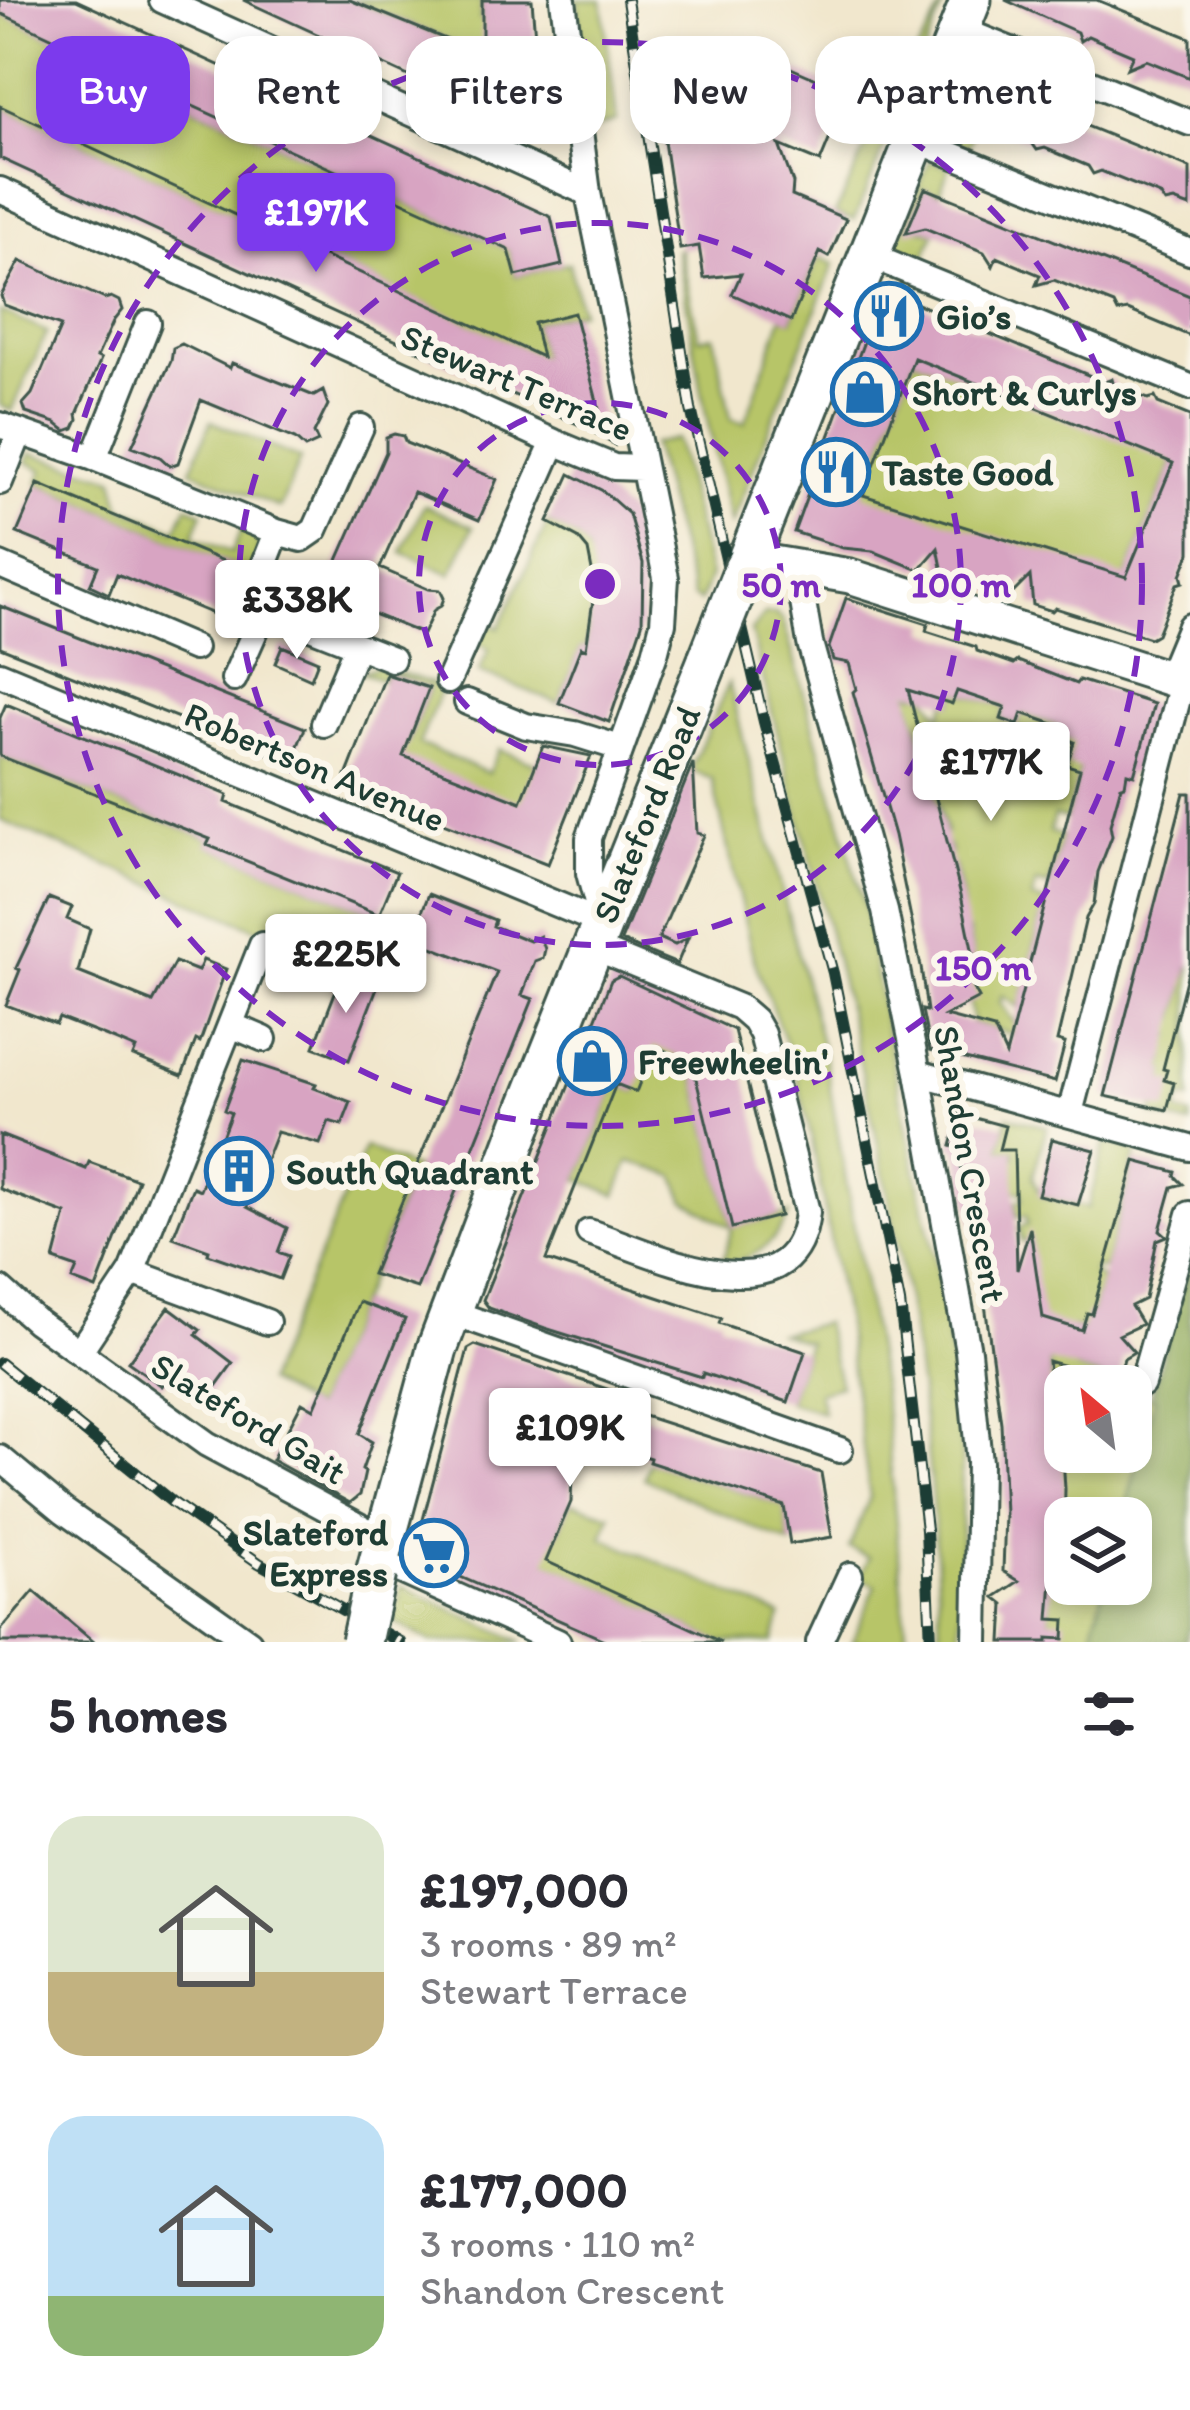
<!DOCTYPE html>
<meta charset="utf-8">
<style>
body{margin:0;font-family:Itim,sans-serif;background:#f2f2f3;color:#2b2b33;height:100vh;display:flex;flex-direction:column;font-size:45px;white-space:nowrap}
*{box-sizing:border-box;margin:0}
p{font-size:39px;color:#7c7c81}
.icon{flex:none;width:66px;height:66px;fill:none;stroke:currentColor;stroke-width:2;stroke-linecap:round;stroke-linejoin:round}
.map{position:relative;height:1642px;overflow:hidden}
.panel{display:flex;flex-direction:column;background:#fff;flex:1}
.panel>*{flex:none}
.guide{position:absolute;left:36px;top:36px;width:1119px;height:108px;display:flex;gap:24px}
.needle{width:78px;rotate:331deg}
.buttons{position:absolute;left:1044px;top:1365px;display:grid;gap:24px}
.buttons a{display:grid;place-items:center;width:108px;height:108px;border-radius:24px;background:#fff;box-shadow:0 6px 18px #0003;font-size:60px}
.price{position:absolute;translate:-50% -102px;padding:0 27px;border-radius:12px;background:#fff;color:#222;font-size:39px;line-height:78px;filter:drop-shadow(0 3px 6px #0008)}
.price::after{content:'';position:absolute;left:50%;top:72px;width:36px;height:27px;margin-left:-18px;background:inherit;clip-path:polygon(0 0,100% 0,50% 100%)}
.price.active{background:#7c3aed;color:#fff}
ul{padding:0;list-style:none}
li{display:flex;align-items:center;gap:36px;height:300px;padding:0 48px}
li span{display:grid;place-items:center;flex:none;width:336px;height:240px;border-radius:36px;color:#555}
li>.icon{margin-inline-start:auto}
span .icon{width:144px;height:144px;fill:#fffc;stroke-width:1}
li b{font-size:51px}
h2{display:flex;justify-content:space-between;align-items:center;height:144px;padding:0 48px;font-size:51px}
.chip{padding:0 42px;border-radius:36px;background:#fff;box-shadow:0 6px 18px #0003;font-size:42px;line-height:108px}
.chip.active{background:#7c3aed;color:#fff}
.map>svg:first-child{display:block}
</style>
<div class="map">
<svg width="1190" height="1642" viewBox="0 0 1190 1642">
<rect width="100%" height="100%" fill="#fbf7ec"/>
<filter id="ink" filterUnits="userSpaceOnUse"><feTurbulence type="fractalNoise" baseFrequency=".00833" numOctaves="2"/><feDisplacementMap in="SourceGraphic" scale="24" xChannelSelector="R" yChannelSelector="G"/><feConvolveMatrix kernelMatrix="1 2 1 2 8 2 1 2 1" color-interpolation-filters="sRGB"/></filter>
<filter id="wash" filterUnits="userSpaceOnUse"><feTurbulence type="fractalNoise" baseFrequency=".004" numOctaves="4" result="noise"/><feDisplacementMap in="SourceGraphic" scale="48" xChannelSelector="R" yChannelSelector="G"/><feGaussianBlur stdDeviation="2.7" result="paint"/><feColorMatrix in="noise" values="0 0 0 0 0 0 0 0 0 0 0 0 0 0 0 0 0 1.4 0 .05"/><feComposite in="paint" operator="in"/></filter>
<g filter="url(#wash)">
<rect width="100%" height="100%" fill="#f1e7cd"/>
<!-- green -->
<path fill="#b7c567" stroke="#6b814e" stroke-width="3" d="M350 0H482L480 19 484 20 492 63 470 49Z
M577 0H602L617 121 591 130Z
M946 0 854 220 835 214 878 122Z
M0 13 117 68V72L509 250 516 276 569 263 581 311 534 323 543 359 0 106Z
M976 49 996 57 985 85 970 80 957 112 979 122 968 147 940 136Z
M930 160 949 168 939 194 925 189 911 221 915 228 935 232 924 259 894 247Z
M680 249 699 338 714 336 731 419 745 423 782 317 792 320 818 257 834 264 731 525 706 415 677 250Z
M0 311 47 332 12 411 0 405Z
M914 358 1171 457 1172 464 1116 602 861 498Z
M211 421 300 459 280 508 191 470Z
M676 439 710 576 700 601 693 597 652 444Z
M30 453 114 478 121 507 176 530 187 506 203 512 193 537 232 553 242 528 256 536 259 546 251 590 232 582 237 567 38 484 43 470 27 462Z
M424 505 473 527 451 574 402 552Z
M548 522C561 529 581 535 588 550 603 580 591 619 586 649L581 648 559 703 479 672 489 649 476 643 485 622 499 628Z
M765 614H775L783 620 865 908 885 1026 935 1259 954 1375 962 1460 960 1642H940C932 1289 838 969 751 631Z
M380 666 442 687 419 744 488 773 499 749 536 764 529 816 394 758 410 739 429 689 387 672 383 680 360 672Z
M911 675 941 716 946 702 952 703 957 691 1005 707 1001 719 1018 725 1022 713 1062 727 1059 736 1065 739 1076 732 1080 769 1067 819 1054 816 1050 832 1063 836 1049 886 1036 883 1032 899 1045 903 1019 1007 1002 996 1000 1002 1024 1037 973 1024 966 982 976 978 962 961 973 959 969 931 958 933C968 910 960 890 954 865L943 868 951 852 949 845 939 848 946 832 939 804 928 806 925 793 935 790 911 703 897 692 917 694Z
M729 683 825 1059 885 1407 907 1642H852L876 1585 860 1577 869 1557 849 1548 870 1497 845 1321 812 1139 794 1065 753 957 712 779 690 770Z
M0 756 210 839 208 845 379 915 358 972 0 820Z
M1190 964V1100L1181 1098 1177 1112 1190 1116V1125L1152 1115 1166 1070 1158 1068 1165 1062V1042L1172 1035 1168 1031 1171 1019 1176 1018 1184 988 1180 984Z
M636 1035 692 1062 732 1227 789 1214C776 1244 754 1260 722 1264L732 1228 685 1200 675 1176 630 1161 616 1195 578 1179 616 1084 636 1091Z
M1008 1116 1047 1127 1033 1176 1041 1196 1088 1208 1105 1142 1137 1151 1105 1269 1095 1267 1093 1274 1103 1279 1087 1331 1073 1327 1071 1331 1077 1369 1126 1386H1065V1452H1131V1434L1139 1436 1146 1407 1133 1403 1131 1409V1391L1155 1398 1123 1518H1065V1584H1105L1090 1642H1048L1050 1591 1033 1580 1062 1582 1064 1545 1051 1544 1048 1429 1056 1427 1055 1415H1046L1045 1404 1053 1402 1052 1389H1043L1042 1378 1051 1376 1049 1364 1040 1365 1031 1241 1022 1242 1019 1227 1028 1224 1026 1216 1018 1217 1015 1202 1023 1200 1022 1191 1013 1192 996 1159 1015 1157 1014 1150H999Z
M365 1147 415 1169 314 1409 266 1382Z
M824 1323 840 1386 818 1392 823 1412 788 1402 808 1343 780 1333Z
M649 1462 784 1506 790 1544 644 1478Z
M571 1502 611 1515 602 1537 781 1616 773 1642H720L485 1534 559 1531Z
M401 1586 523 1642H432L393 1621Z"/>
<!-- forest -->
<path fill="#91aa5c" stroke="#587448" stroke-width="3" d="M1190 1259V1627L1185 1642H1090L1105 1584H1131V1518H1123L1155 1398 1151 1396Z"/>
<g id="blocks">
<!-- building -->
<path fill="#d8a4c2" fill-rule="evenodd" d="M0 0H76L551 217 562 265 516 276 509 250 116 71 117 68 0 13Z
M243 0H350L482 54V0H532L543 138Z
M1005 0H1097L1190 38V78L1146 60 1127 68 1133 55 1088 36 1080 41 1077 32Z
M752 51 823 82 820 88 839 95 829 126 834 128 820 162 779 145 793 183 792 196 846 219 829 257 820 252 791 321 732 294 741 274 704 278 699 246 680 249 658 101 661 97 684 94 680 56 710 52 720 116Z
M971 79 1190 168V207L1174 201 1165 203 1160 195 1101 171 1093 174 1088 166 1045 148 1037 150 1032 143 970 118 951 126Z
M0 106 542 357 534 323 574 313 601 417 613 444 588 429 0 158Z
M925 188 1190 296V336L1128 310 1118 312 1114 304 1054 280 1036 285 1040 275 997 257 993 266 984 252 925 228 906 233Z
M20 261 105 299 111 297 119 301 122 310 114 320 97 357 101 359 77 414 78 419 74 428 66 431 56 423 26 413 23 404 32 394 61 326 4 305 1 296Z
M889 292 1105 382 1112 379 1114 386 1148 399 1155 397 1158 403 1190 416V553L1181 575 1183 582 1177 584 1157 634 1150 638 1055 608 1052 611 1033 605 1030 576 1009 597 967 580 964 583 944 577 938 548 919 570 873 551 843 548 794 532 881 295ZM914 358 1173 463 1126 577 863 495Z
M182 344 230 368 232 363 314 396 323 391 328 405 314 433 318 442 305 448 295 439 201 400 178 463 170 466 160 457 132 446 171 361 173 348Z
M394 434 403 436 406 443 497 479 479 520 414 492 380 568 428 589 440 590 444 598 441 606 434 610 423 634 326 595 322 587 331 576 386 452V437Z
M570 474 603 491 629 514 643 563 642 624 609 722 559 703 581 647 586 649 595 586 588 550 578 538 548 522Z
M38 484 238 567 218 616 117 574 109 594 90 585 98 566 17 533Z
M846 598 928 624 926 631 976 647 977 651 1014 664 1018 661 1076 684 1079 680 1154 704 1134 775 1127 773 1125 785 1121 786 1110 825 1112 836 1098 872 1094 904 1086 918 1057 1041 1065 1043 1055 1082 930 1050 922 1010 927 1011 921 967 894 835 853 692 856 689 849 663 833 660 829 647ZM908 690 952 704 957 691 1005 707 1001 719 1018 725 1022 713 1062 727 1059 736 1074 742 1067 765 1080 769 1006 1055 994 1029 945 1016 979 998 970 981 976 979 969 960 974 959 961 895Z
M0 606 305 728 291 763 0 647Z
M282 646 318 661 311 679 275 663Z
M386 674 429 688 403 756 521 802 543 746 591 756 548 864 343 784Z
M6 704 228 795 226 802 397 872 379 915 207 845 210 839 0 756V718Z
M693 763 697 833 704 835 659 938 675 945 688 938 677 964 621 941Z
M1184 793H1190V964L1163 1069 1167 1070 1164 1080 1174 1083 1167 1110 1105 1096Z
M429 894 495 920 493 926 530 941 540 936 545 949 543 958 535 961 522 995 533 999 417 1288 372 1274 497 972 411 939Z
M49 898 72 907 67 919 90 929 78 972 153 1002 175 962 198 971 203 960 226 969 200 1042 196 1040 182 1076 133 1056 136 1049 115 1040 59 1018 56 1024 6 1005 20 970 16 968Z
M343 972 378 985 349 1060 314 1047Z
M619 976 734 1030 780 1216 732 1228 692 1062 654 1046 636 1092 616 1084 546 1260 721 1318 719 1323 805 1352 788 1402 703 1373 702 1377 545 1328 489 1308 483 1300 611 980Z
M243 1060 316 1084 314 1088 351 1102 342 1125 329 1121 320 1144 277 1132 247 1207 287 1228 278 1252 289 1256 280 1279 208 1254 209 1250 173 1237 193 1187 200 1190 223 1134 231 1113 224 1110Z
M960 1114 1005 1126 999 1150H1014L1017 1270 1030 1228 1043 1318 1082 1330 1087 1313 1092 1314 1135 1161 1176 1172 1175 1176 1183 1184 1172 1187 1160 1230 1167 1236 1157 1240 1145 1299 1131 1306 1142 1324 1119 1335 1134 1352 1124 1358 1118 1381 1048 1361 1056 1439H1062L1065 1489 1063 1582 1052 1581 1049 1619 1065 1620 1064 1639 1048 1638V1642H1002L1004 1604 995 1597 1019 1581 1003 1571 1005 1514 1001 1423 976 1237 957 1148 951 1146Z
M0 1135 86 1169 89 1162 138 1180 96 1289 72 1280 77 1268 54 1260 66 1214 0 1189Z
M1052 1139 1095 1150 1078 1205 1038 1195Z
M359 1302 405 1319 359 1434 372 1442 362 1470 365 1472 360 1495 350 1503 272 1460 302 1402 314 1409Z
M169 1307 200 1330 196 1335 233 1363 203 1404 168 1378 162 1386 128 1362Z
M475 1345 643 1401 638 1414 821 1473 832 1537 790 1544 784 1506 649 1462 650 1458 564 1429 572 1474 571 1502 546 1561 721 1642H609L422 1560 415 1550 468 1349Z
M34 1591 94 1642H0V1631Z"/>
</g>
</g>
<g filter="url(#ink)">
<use href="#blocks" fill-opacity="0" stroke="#3e564b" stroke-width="3"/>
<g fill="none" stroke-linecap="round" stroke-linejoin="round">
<!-- street casing -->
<g stroke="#3e564b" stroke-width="30">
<path id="street" d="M162 0 588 193
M563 0 588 193 666 578 663 623 655 654 589 838V873L602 921
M959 29 1190 123
M914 139 1190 252
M0 190 554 442 614 467 641 468
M866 254 1190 387
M0 425 94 458 277 532 259 578 265 609 234 679
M94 458 148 323
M0 482 20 432
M277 532 302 539 315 530 361 427
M0 565 194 648
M803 568V602L810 643 885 911 918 1073 968 1351 979 1462 976 1642
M265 609 392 659
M0 674 602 923
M1168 679 1190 626
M448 681 554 442
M467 702 526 726 575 734 620 748
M324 724 357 646
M231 1025 264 1039
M918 1073 1190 1148
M1070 1113 1182 683
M589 1232C650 1252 796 1326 807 1212L762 1034 754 1020 739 1007 593 947
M132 1272 267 1322
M0 1289 36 1321 207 1444 385 1540
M451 1312 840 1450
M79 1352 132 1272 262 945
M1142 1384 1190 1214
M0 1458 64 1511 249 1642
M379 1561 558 1642
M819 1642 850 1575"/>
</g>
<!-- secondary casing -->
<g stroke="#3e564b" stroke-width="39">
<path id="secondary" d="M749 559 850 576 1190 685"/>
</g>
<!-- primary casing -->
<g stroke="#3e564b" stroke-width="45">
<path id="primary" d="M746 564 971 0
M376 1573 437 1349 528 1109 708 660"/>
</g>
<!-- street -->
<use href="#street" stroke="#fff" stroke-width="24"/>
<!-- secondary -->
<use href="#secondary" stroke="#fff" stroke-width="33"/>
<!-- primary -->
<use href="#primary" stroke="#fff" stroke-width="39"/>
<!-- rail casing -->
<g stroke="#1f3d34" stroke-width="12">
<path id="rail" d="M627 0 691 409 764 722 833 973 900 1303 926 1530 931 1642
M0 1363 172 1502 259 1563 400 1642"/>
</g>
<!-- rail -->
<use href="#rail" stroke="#fbf7ec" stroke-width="8" stroke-dasharray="22" stroke-linecap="butt"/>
<!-- primary-bridge casing -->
<g stroke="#3e564b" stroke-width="45" stroke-linecap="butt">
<path id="primary-bridge" d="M708 660 746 564
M361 1642 376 1573"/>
</g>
<!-- primary-bridge -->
<use href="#primary-bridge" stroke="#fff" stroke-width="39"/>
</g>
</g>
<!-- distance rings -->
<g fill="none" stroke="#7b2cbf" stroke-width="6" stroke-dasharray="21 15">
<circle cx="600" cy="584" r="181"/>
<circle cx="600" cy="584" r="361"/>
<circle cx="600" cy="584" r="542"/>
</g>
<!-- icons -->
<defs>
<g id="restaurant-ring" transform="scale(3.45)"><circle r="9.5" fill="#fbf7ec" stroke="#1f6fb2" stroke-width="1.5"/><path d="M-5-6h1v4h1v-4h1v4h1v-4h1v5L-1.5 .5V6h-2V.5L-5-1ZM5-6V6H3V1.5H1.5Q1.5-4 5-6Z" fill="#1f6fb2"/></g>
<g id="shop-ring" transform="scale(3.45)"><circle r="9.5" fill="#fbf7ec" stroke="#1f6fb2" stroke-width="1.5"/><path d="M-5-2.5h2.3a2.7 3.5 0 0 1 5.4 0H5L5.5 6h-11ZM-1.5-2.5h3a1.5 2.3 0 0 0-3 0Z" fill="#1f6fb2"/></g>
<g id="building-ring" transform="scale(3.45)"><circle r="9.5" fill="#fbf7ec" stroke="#1f6fb2" stroke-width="1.5"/><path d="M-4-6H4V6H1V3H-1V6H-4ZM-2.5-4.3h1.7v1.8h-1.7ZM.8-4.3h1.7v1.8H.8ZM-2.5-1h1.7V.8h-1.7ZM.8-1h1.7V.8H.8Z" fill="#1f6fb2"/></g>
<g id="supermarket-ring" transform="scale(3.45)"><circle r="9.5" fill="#fbf7ec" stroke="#1f6fb2" stroke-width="1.5"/><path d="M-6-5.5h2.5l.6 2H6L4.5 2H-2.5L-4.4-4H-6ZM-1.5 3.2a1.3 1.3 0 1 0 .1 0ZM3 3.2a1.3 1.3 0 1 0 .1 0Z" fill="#1f6fb2"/></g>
</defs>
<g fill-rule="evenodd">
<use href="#restaurant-ring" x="889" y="316"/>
<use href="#shop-ring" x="865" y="392"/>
<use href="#restaurant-ring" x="836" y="472"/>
<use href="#shop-ring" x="592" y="1061"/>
<use href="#building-ring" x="239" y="1171"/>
<use href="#supermarket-ring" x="434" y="1553"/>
</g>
<g text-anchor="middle" stroke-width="12" stroke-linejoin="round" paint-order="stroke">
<!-- poi labels -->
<g font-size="36" font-weight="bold" fill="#1f3d34" stroke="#fbf7ec" text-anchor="start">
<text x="936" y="329">Gio’s</text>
<text x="912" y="405">Short &amp; Curlys</text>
<text x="882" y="485">Taste Good</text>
<text x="638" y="1074">Freewheelin'</text>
<text x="286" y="1184">South Quadrant</text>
<text x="388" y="1545" text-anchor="end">Slateford<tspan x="388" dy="41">Express</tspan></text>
</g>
<!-- street labels -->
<g font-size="36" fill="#1f3d34" stroke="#fbf7ec">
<text transform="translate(517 382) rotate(23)" y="13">Stewart Terrace</text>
<text transform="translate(315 766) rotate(23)" y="13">Robertson Avenue</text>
<text transform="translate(646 814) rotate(-68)" y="13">Slateford Road</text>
<text transform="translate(971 1164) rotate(80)" y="13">Shandon Crescent</text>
<text transform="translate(249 1418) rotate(31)" y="13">Slateford Gait</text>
</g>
</g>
<circle cx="600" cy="584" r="18" fill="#7b2cbf" stroke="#fbf7ec" stroke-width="6"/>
<g font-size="36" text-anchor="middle" font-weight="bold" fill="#7b2cbf" stroke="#fbf7ec" stroke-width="12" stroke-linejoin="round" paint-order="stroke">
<text x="781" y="597">50 m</text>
<text x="961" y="597">100 m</text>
<text x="983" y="980">150 m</text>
</g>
</svg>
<div class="buttons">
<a><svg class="needle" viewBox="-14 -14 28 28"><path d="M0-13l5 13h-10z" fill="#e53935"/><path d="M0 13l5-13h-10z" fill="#7c7c81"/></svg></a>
<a><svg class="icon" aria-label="layers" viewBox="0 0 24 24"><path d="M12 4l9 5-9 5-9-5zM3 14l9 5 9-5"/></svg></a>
</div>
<b class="price active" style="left:316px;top:275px">£197K</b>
<b class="price" style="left:297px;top:662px">£338K</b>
<b class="price" style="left:991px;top:824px">£177K</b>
<b class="price" style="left:346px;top:1016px">£225K</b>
<b class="price" style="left:570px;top:1490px">£109K</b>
<div class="guide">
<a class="chip active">Buy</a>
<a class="chip">Rent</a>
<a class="chip">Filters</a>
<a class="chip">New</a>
<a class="chip">Apartment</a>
</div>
</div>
<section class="panel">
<h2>5 homes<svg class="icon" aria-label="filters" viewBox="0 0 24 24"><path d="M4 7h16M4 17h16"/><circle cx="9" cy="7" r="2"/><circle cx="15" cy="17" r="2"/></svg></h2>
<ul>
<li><span style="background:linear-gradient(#dfe7d0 65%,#c2b280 0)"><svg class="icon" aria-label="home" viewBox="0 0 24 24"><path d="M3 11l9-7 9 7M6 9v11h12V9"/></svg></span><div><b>£197,000</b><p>3 rooms · 89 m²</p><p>Stewart Terrace</p></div></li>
<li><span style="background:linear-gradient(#bfe0f5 75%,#8fb573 0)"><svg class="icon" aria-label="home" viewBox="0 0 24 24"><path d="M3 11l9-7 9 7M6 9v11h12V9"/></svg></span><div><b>£177,000</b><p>3 rooms · 110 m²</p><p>Shandon Crescent</p></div></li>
</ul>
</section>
